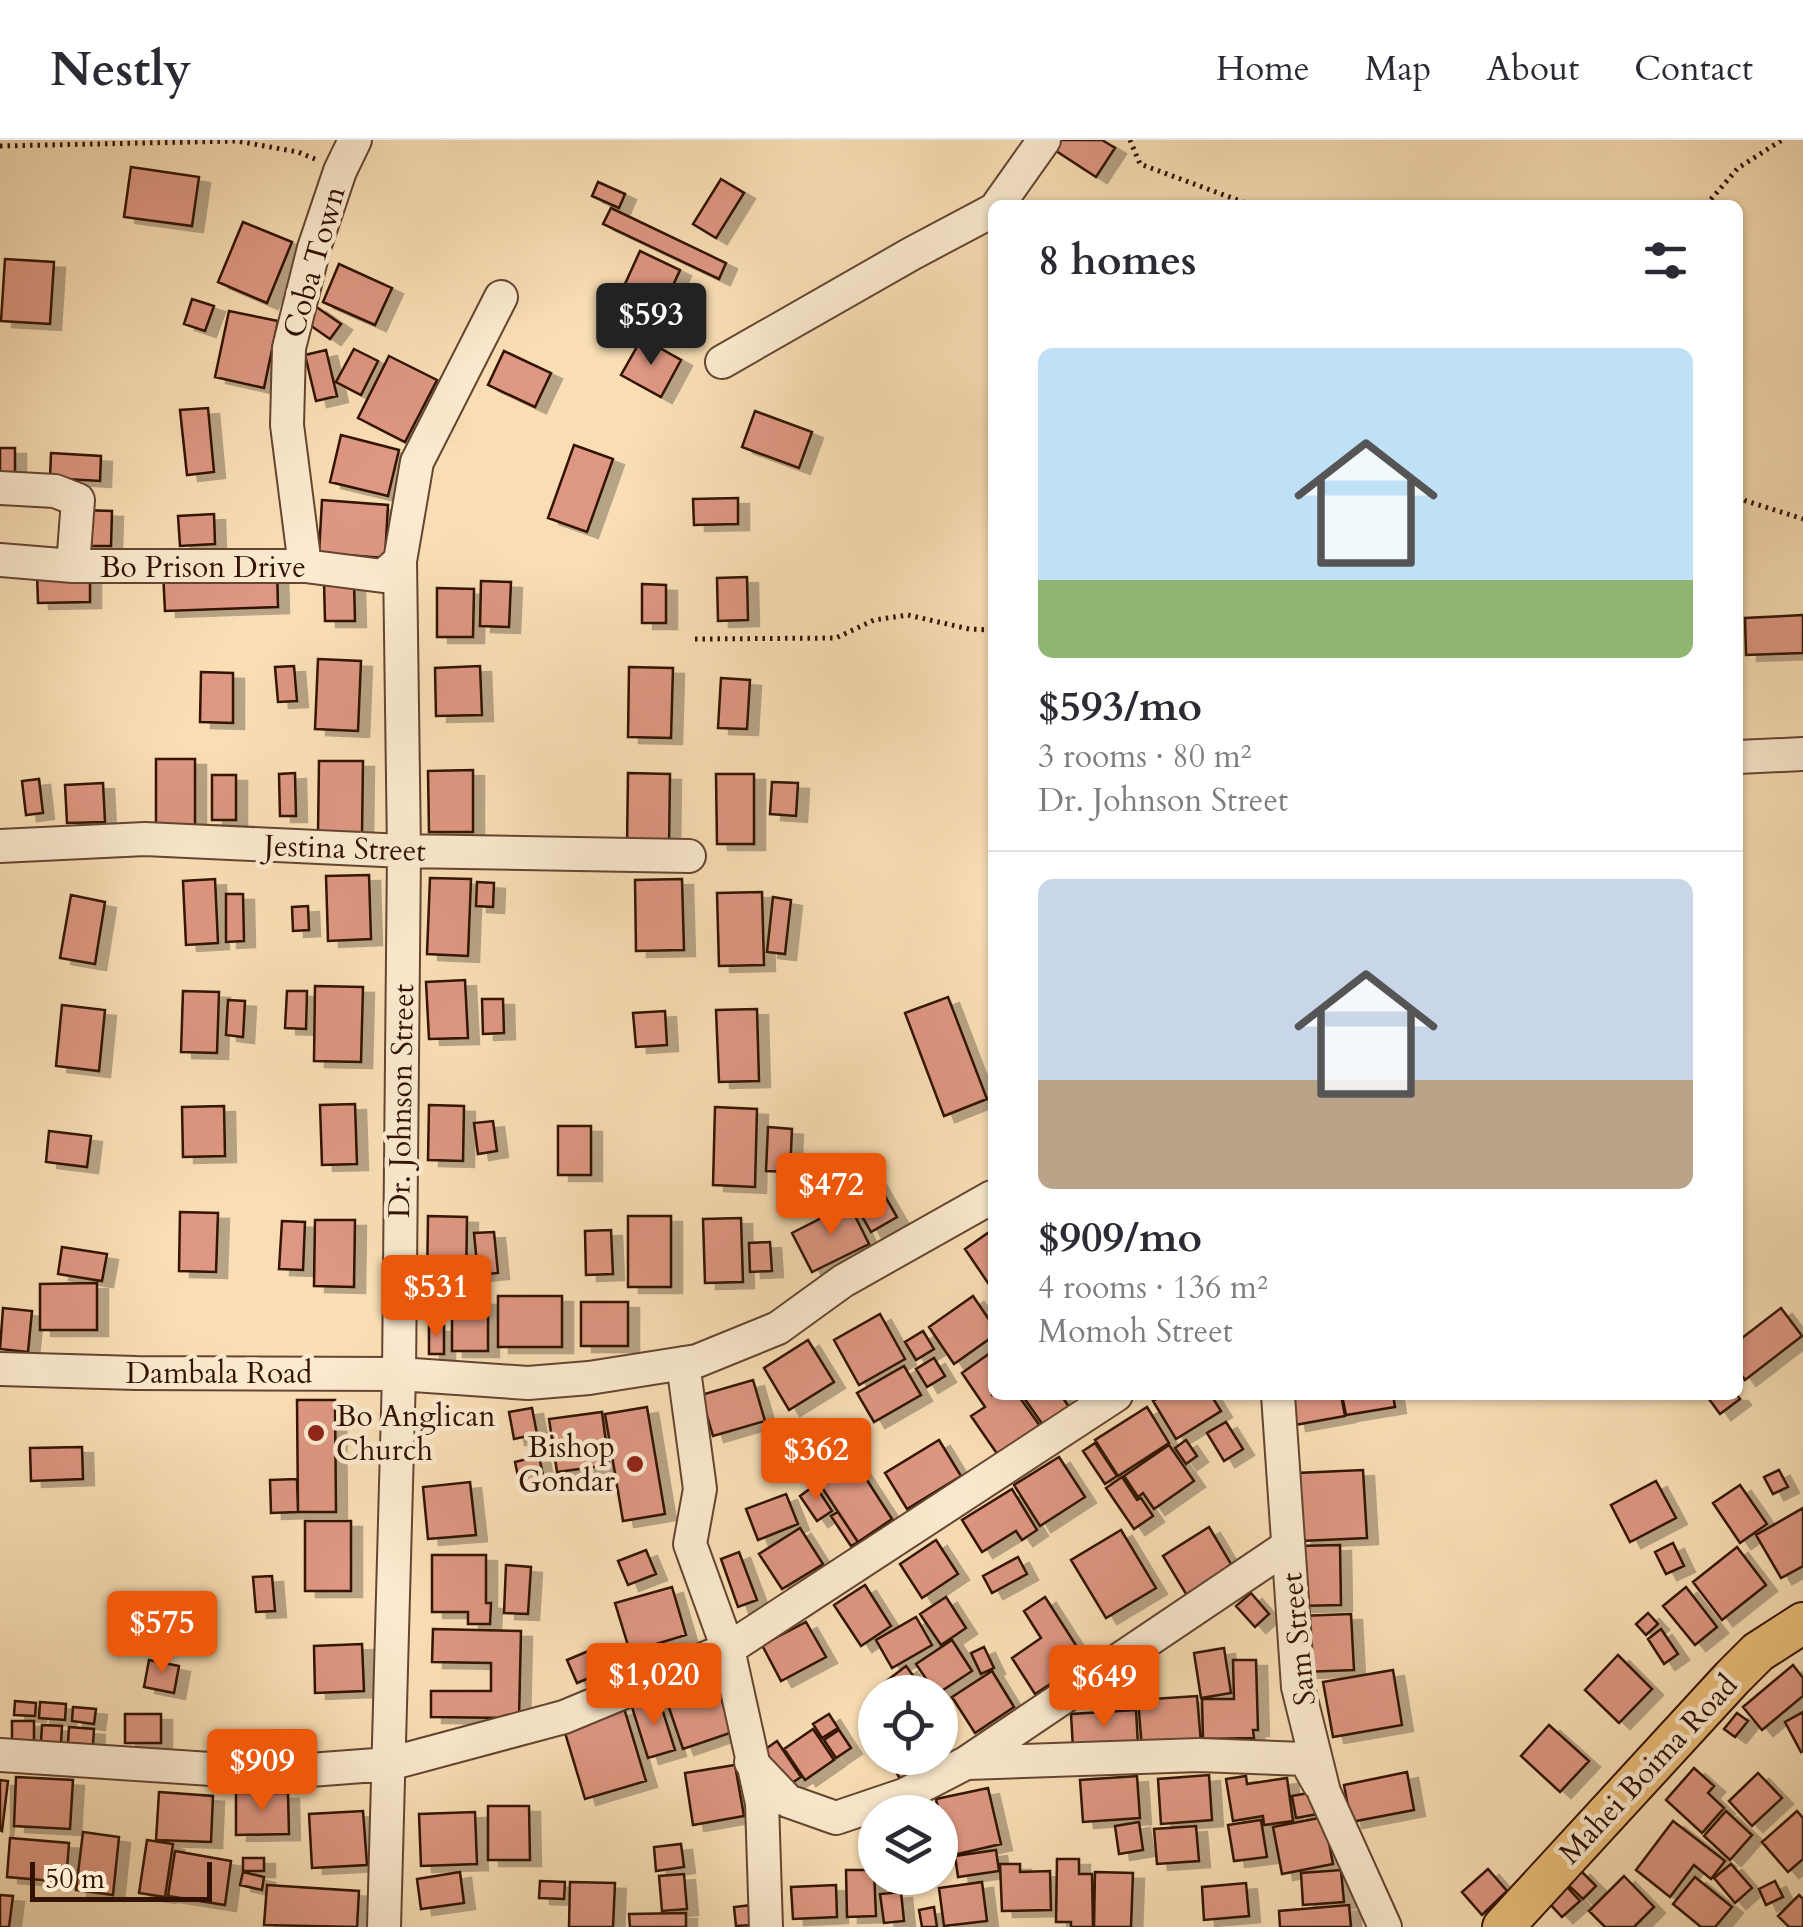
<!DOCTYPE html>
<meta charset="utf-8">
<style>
body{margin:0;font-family:Cardo,serif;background:#f2f2f3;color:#2b2b33;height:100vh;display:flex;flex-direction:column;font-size:38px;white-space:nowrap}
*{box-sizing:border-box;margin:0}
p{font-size:32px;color:#7c7c81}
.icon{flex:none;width:55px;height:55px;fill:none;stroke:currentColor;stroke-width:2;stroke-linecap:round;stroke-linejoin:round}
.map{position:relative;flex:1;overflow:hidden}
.drawer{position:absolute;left:988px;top:60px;width:755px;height:1200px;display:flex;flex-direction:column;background:#fff;border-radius:15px;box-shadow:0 2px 8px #0004}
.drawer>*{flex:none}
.tools{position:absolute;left:858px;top:1535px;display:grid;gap:20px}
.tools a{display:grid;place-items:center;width:100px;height:100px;border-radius:50%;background:#fff;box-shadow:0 2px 8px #0004;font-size:50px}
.scale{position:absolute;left:30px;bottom:25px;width:182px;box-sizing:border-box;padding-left:10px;border:5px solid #321205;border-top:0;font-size:28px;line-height:35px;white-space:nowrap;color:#321205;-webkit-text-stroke:8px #fbeacf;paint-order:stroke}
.price{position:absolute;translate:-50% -85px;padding:0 22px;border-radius:10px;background:#ea580c;color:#fff;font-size:32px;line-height:65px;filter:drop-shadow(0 2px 5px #0008)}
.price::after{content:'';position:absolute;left:50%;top:60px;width:30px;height:22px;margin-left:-15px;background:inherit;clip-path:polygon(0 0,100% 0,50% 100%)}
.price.on{background:#222;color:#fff}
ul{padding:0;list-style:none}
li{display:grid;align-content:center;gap:20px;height:530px;padding:0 50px}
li+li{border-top:2px solid #e1e1e2}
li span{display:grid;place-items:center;height:310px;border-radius:15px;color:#555}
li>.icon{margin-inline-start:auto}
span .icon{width:180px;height:180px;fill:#fffc;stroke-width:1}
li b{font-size:42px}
h2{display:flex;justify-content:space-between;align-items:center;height:120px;padding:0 50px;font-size:42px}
header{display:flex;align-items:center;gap:60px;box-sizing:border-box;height:140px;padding:0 50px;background:#fff;border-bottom:2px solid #e1e1e2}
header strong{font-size:48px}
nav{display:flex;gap:55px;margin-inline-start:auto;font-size:35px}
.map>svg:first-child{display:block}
</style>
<header>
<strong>Nestly</strong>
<nav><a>Home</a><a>Map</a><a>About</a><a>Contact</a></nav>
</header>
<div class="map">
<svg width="1803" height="1787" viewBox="0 0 1803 1787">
<defs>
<filter id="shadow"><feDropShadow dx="11" dy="6" stdDeviation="0" flood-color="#0004"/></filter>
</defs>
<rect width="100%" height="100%" fill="#f9deb5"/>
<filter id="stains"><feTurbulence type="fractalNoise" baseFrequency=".002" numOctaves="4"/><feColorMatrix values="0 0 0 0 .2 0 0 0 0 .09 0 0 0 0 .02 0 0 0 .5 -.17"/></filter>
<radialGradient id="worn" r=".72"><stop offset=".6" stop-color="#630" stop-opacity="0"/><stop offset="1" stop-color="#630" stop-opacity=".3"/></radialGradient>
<!-- building -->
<path fill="#de9782" stroke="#321205" stroke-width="2.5" filter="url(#shadow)" d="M1050 0H1102L1115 8 1096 37 1047 5Z
M131 27 199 37 192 86 124 77Z
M721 39 744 53 716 98 693 84Z
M598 42 625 54 619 68 592 56Z
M611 68 726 123 719 139 603 84Z
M243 82 292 102 267 163 218 142Z
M640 111 680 130 665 163 625 144Z
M5 119 54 122 50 184 1 181Z
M339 124 392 148 375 185 323 162Z
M192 159 214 166 205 191 184 184Z
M315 166 341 184 330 199 304 181Z
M229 171 278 181 264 248 215 237Z
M642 198 681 220 661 257 621 235Z
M354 209 378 221 361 255 336 242Z
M326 210 337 256 316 261 305 215Z
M504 211 551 233 535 267 488 245Z
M389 216 437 240 405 302 358 278Z
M208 268 214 332 187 335 180 270Z
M755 271 812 292 799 328 742 307Z
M341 295 399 310 388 356 330 342Z
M574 305 613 319 587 392 548 378Z
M0 308H15V338H0Z
M51 313 101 316 100 341 50 338Z
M738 358V384L694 385 693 359Z
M322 360 388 365 385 418 319 413Z
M83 370 112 371 111 406H83Z
M214 374 215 404 180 406 178 376Z
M277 428 278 467 165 471 163 432Z
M90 433V462L38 463 37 435Z
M747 437 748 480 718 481 717 438Z
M354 441 355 481H325L324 442Z
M481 441 511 442 509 487 480 486Z
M642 444 666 445V483H642Z
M437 448 474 449 473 497H437Z
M1803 475V513L1746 515 1745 478Z
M318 519 361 521 358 591 315 589Z
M294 526 297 561 278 562 275 527Z
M480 526 482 575 436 576 435 528Z
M629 527 673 528 671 598 628 597Z
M201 532 233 533V583L200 582Z
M721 538 750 540 747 589 718 588Z
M156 619H195V692H156Z
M319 621H363L362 695 318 694Z
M473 630V692H429L428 631Z
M295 633 296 676H280L279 634Z
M628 633 670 634 669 708 627 707Z
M716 634H754V704H717Z
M212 635H236V680H212Z
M39 639 43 673 26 675 22 641Z
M772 642 798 643 796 676 770 674Z
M103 643 105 682 67 683 65 645Z
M369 735 371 799 328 801 326 736Z
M430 738 471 739 468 816 427 814Z
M215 739 218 803 186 805 183 741Z
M682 739 684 810 636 811 635 740Z
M477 742 494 743 493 767 476 766Z
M762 752 764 825 719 826 717 753Z
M226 754H243L244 801 226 802Z
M71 755 105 762 95 824 60 818Z
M773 757 791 760 785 814 767 812Z
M308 766 309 790 293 791 292 767Z
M465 840 468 898 429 899 426 842Z
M315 846 363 847 361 922 314 921Z
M183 851 219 852 217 913 181 912Z
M287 851H307L306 889 285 888Z
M948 857 987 959 944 976 905 873Z
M482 859H503L504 893 483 894Z
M228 860 245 861 243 897 226 895Z
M62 865 105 870 99 931 56 926Z
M757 869 759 941 719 942 716 870Z
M665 871 667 905 636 907 633 873Z
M355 964 357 1024 322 1025 320 965Z
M429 965 464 966 463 1021 428 1020Z
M224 966 225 1016 183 1017 182 967Z
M715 967 757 969 755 1047 713 1045Z
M493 981 497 1011 478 1014 474 983Z
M558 986H591V1035H558Z
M768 987 792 989 790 1032 766 1031Z
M49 991 91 996 87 1027 46 1022Z
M871 1032 897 1077 871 1092 845 1047Z
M849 1064 869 1104 812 1132 792 1093Z
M180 1072 218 1073 216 1132 179 1131Z
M428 1076 467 1077 466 1147H427Z
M628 1076H671V1147H628Z
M741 1078 743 1142 705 1143 703 1079Z
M315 1080H355L354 1147 314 1146Z
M282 1081 305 1082 303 1130 279 1129Z
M611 1090 613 1134 586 1135 585 1091Z
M992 1090V1140L988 1143 965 1109Z
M494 1092 498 1133 478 1135 474 1093Z
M770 1102 772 1131 750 1132 749 1103Z
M62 1107 107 1114 102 1141 58 1134Z
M97 1143V1190H40V1144Z
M498 1156H562V1207H498Z
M973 1156 992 1184V1197L954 1224 929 1187Z
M452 1159H488V1211H452Z
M581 1162H628V1206H581Z
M3 1168 32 1171 28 1212 0 1209Z
M1781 1168 1802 1196 1745 1240 1738 1230V1201Z
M880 1174 905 1219 859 1245 834 1200Z
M429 1186H444V1214H429Z
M923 1191 934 1209 916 1220 905 1202Z
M808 1200 834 1242 789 1270 764 1228Z
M990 1213 992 1217V1255H1018L1040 1286 998 1315 971 1276 985 1267 962 1233Z
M934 1218 945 1236 927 1247 916 1229Z
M904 1226 921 1255 874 1282 857 1253Z
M753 1240 765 1281 713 1296 701 1255Z
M1022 1255H1061L1069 1267 1043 1285Z
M1163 1255H1211L1221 1271 1176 1299 1153 1261Z
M1290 1255H1341L1345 1276 1295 1285Z
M1342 1255H1393L1395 1267 1346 1275Z
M1706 1255H1737L1740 1259 1720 1274Z
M297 1260H335L336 1372H298Z
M647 1267 665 1374 623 1381 605 1274Z
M1147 1267 1169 1303 1118 1336 1095 1300Z
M532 1268 537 1294 514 1299 509 1272Z
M602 1272 609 1325 557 1332 549 1279Z
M1226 1282 1243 1309 1224 1321 1207 1293Z
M939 1300 961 1336 907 1369 885 1333Z
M1186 1300 1197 1316 1186 1324 1175 1308Z
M1095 1303 1117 1336 1105 1344 1083 1311Z
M1169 1305 1194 1341 1154 1369 1143 1353 1138 1357 1124 1336Z
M82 1307 83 1339 31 1341 30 1308Z
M539 1316 544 1340 520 1346 515 1322Z
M1059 1317 1085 1357 1040 1386 1014 1345Z
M854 1320 892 1379 858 1402 819 1343Z
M1363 1330 1367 1398 1301 1401 1297 1333Z
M1779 1330 1788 1347 1773 1354 1764 1337Z
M1122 1337 1137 1360 1141 1358 1153 1376 1134 1389 1106 1348Z
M297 1339 298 1372 271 1373 270 1340Z
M1656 1341 1676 1378 1630 1402 1611 1365Z
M470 1342 476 1395 428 1399 423 1347Z
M815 1345 832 1371 817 1381 800 1356Z
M1740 1345 1767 1384 1740 1403 1713 1363Z
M1012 1349 1037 1390 1022 1400 1016 1391 982 1412 962 1380Z
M786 1354 798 1384 758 1400 746 1369Z
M1803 1368V1426L1781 1438 1756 1395Z
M838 1372 858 1402 851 1406 831 1376Z
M305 1381H351V1451H305Z
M1209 1387 1234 1429 1188 1457 1163 1416Z
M800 1388 823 1424 782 1449 759 1414Z
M1121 1390 1156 1448 1106 1478 1071 1420Z
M936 1400 958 1434 922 1458 900 1424Z
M1673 1403 1684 1426 1666 1434 1655 1412Z
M1340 1405 1341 1465 1298 1466 1297 1406Z
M1737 1407 1766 1445 1722 1480 1693 1442Z
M646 1410 656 1434 628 1445 618 1421Z
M739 1412 757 1460 738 1467 721 1419Z
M432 1415H486V1463H491L490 1484H468V1472H432Z
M1018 1417 1027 1434 992 1453 983 1436Z
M506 1425 531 1427 528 1474 504 1473Z
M272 1436 275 1471 256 1472 253 1437Z
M865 1445 891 1486 861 1506 834 1465Z
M672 1447 686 1495 630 1512 615 1463Z
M1686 1447 1717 1487 1695 1505 1663 1466Z
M1251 1453 1269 1474 1255 1487 1236 1466Z
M946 1457 966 1488 941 1505 920 1474Z
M1045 1457 1086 1521 1035 1554 1012 1518 1041 1498 1024 1471Z
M1648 1473 1658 1484 1646 1495 1636 1484Z
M1351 1474 1354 1530 1303 1532 1300 1476Z
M916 1477 932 1505 892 1528 876 1500Z
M806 1482 826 1517 781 1541 762 1505Z
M433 1489 521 1491 519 1578 431 1577V1551H491V1523L432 1522Z
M1661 1489 1678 1514 1664 1524 1648 1499Z
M952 1500 972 1531 940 1552H935L916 1524Z
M362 1504 364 1551 315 1553 314 1506Z
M598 1507 608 1530 577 1543 567 1520Z
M984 1507 994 1528 981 1534 971 1513Z
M1224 1508 1231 1553 1201 1558 1194 1513Z
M1618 1515 1652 1549 1619 1583 1585 1550Z
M149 1520 179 1526 174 1553 144 1547Z
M1233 1520H1256L1258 1590H1253L1254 1598 1203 1599 1202 1559H1234Z
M1793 1525 1803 1538V1556L1762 1590 1743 1567Z
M906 1526 925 1552H879L876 1549Z
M1393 1530 1402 1585 1333 1597 1323 1542Z
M992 1531 1014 1567 975 1593 952 1557Z
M713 1536 733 1592 683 1609 664 1553Z
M1113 1547 1118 1560 1095 1567 1091 1554Z
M1197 1556 1201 1603 1142 1608 1138 1560Z
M659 1559 675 1610 648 1618 632 1567Z
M15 1561 36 1563 35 1576 14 1575Z
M40 1562 66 1564 65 1580 39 1578Z
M73 1567 96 1569 94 1584 72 1581Z
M624 1568 646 1641 585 1659 563 1586Z
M1136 1570 1138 1605 1073 1609 1071 1574Z
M1803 1572V1611L1801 1612 1785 1582Z
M1737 1573 1748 1581 1735 1597 1724 1589Z
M125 1574H161V1603H125Z
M829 1574 838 1588 822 1598 813 1584Z
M12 1581H34V1601L12 1600Z
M42 1585 62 1586 61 1603 41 1602Z
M1549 1585 1589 1621 1560 1652 1521 1616Z
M69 1587 94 1589 93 1605 68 1603Z
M813 1589 834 1620 805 1640 784 1609Z
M839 1590 851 1608 836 1618 824 1600Z
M777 1601 801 1637 781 1650 757 1615Z
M940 1611 944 1619 901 1641 889 1618H940Z
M735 1625 744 1676 693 1685 685 1633Z
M1694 1628 1714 1646 1708 1653 1724 1668 1702 1693 1666 1660Z
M1407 1632 1414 1670 1351 1682 1344 1645Z
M1758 1633 1782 1658 1752 1686 1729 1661Z
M1209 1635 1212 1680 1161 1684 1158 1639Z
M1137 1636 1140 1678 1083 1682 1080 1640Z
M1246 1636 1247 1644 1287 1638 1293 1681 1264 1685 1263 1676 1233 1681 1226 1639Z
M16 1637 73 1640 70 1689 14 1686Z
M0 1640 8 1641 2 1691 0 1690Z
M988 1648 1001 1704 949 1716 936 1659Z
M159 1652 213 1656 211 1702 156 1700Z
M1314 1652 1318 1674 1296 1678 1292 1656Z
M236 1653H288L289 1694 236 1695Z
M488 1666H529L530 1720H488Z
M363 1671 367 1725 312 1728 309 1674Z
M1726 1671 1752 1695 1730 1720 1704 1696Z
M1797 1671 1803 1678V1719L1788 1732 1762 1702Z
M475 1672 477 1724 421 1726 419 1674Z
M1324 1677 1333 1724 1282 1734 1273 1687Z
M1261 1680 1267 1717 1234 1721 1228 1685Z
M1673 1681 1725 1721 1711 1739 1694 1725 1670 1757 1636 1730Z
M1139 1682 1143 1710 1119 1714 1115 1686Z
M1196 1686 1199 1721 1157 1724 1154 1689Z
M83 1692 119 1697 113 1755 76 1750Z
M10 1698 69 1703 66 1742 7 1737Z
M147 1700 173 1704 165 1757 139 1753Z
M681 1704 684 1727 656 1731 654 1707Z
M996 1710 999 1731 958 1737 955 1716Z
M175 1711 231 1721 225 1765 168 1756Z
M243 1718H264V1731H243Z
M1057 1719H1079V1734H1092L1093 1787H1071V1782H1056Z
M1000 1724H1020V1732L1050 1731 1051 1770 1002 1771Z
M1731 1724 1752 1748 1735 1763 1714 1738Z
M1488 1729 1507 1751 1482 1775 1462 1752Z
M1579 1729 1596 1746 1583 1759 1566 1743Z
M846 1730H874L876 1776 847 1777Z
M1341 1730 1344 1762 1303 1765 1301 1733Z
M243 1732 264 1737 262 1750 240 1745Z
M460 1732 464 1763 421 1769 417 1739Z
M1095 1732 1133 1733 1131 1787H1094Z
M684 1734 687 1769 662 1771 659 1736Z
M1624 1736 1654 1767 1634 1787H1605L1589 1771Z
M1695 1737 1732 1767 1715 1787H1701L1673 1764Z
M540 1741 565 1742 564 1759 539 1758Z
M1775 1741 1783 1757 1766 1765 1759 1749Z
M570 1742 615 1743 613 1787H569Z
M982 1742 987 1781 944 1786 939 1748Z
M1246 1743 1249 1776 1204 1780 1202 1747Z
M267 1745 359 1751 357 1787 264 1785Z
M836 1745 837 1777 793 1779 791 1747Z
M1567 1747 1580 1761 1562 1777 1549 1763Z
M901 1752 904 1781 884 1783 880 1754Z
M0 1755 13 1756 9 1787H0Z
M1799 1755 1803 1759V1787H1789L1778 1776Z
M752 1765 753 1785 736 1786 734 1767Z
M1349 1765 1351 1787H1280L1279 1771Z
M934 1767 937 1787H922L919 1770Z
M686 1773V1787H630L629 1774Z"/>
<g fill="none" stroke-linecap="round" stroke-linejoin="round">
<!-- minor casing -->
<g stroke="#644531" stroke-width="36">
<path id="minor" d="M998 65 1044 0
M722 222 911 114 992 71
M0 348 55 351 78 360 73 426
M0 420 73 426H305L383 436 400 421
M305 426 287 285 289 208 314 108 340 31 355 0
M1738 617 1803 614
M0 706 145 699 404 711 689 716
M683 1223 700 1349 690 1404 728 1509 762 1663 766 1787
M0 1229 136 1233 399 1234 528 1243 589 1238 697 1221 778 1188 843 1141 992 1057
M1278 1255 1298 1547 1324 1652 1385 1787
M0 1615 270 1633 389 1624 564 1577 728 1509 1116 1255
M751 1622 788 1661 836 1678 904 1655 966 1623 1288 1406
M968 1623 1199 1615 1305 1619 1319 1644
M384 1787 399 1234 404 711 400 421 417 322 501 157"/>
</g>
<!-- major casing -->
<g stroke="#321205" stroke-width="44">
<path id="major" d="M1503 1787 1732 1538 1758 1512 1803 1483"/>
</g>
<!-- path -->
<path stroke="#321205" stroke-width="5" stroke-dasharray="2.5 5" stroke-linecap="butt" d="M1130 0 1140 24 1251 65
M0 6 237 1 298 12 315 19
M1706 65 1738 28 1782 0
M1738 356 1746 361 1803 379
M695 499 836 498 874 480 908 475 969 489 992 490"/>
<!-- minor -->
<use href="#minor" stroke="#fbeacf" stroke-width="32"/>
<!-- major -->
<use href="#major" stroke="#ecbf7a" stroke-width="40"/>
</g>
<!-- markers -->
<g fill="#8f2418" stroke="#fbeacf" stroke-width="4">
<circle cx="316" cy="1293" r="10"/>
<circle cx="635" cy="1324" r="10"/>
</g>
<g text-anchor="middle" stroke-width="9" stroke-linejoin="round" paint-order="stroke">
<!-- street labels -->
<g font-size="30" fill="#321205" stroke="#fbeacf">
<text transform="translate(314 122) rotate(-74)" y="10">Coba Town</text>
<text x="203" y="437">Bo Prison Drive</text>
<text transform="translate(345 708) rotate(2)" y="10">Jestina Street</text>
<text transform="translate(401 961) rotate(-89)" y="10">Dr. Johnson Street</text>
<text x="219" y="1243">Dambala Road</text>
<text transform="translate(1298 1499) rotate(-96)" y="10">Sam Street</text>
<text transform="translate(1648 1629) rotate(-47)" y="10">Mahei Boima Road</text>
</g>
<!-- poi labels -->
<g font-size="30" fill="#321205" stroke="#fbeacf" text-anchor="start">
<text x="336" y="1286">Bo Anglican<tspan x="336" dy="34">Church</tspan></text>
<text x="615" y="1317" text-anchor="end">Bishop<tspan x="615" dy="34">Gondar</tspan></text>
</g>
</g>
<rect width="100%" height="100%" filter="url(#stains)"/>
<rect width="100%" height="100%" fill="url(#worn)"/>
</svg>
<div class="tools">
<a><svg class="icon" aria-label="locate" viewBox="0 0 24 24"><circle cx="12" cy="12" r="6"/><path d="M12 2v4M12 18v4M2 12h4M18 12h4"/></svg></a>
<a><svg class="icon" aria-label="layers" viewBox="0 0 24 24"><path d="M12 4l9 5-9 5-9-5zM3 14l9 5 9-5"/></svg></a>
</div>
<div class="scale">50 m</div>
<b class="price on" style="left:651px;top:228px">$593</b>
<b class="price" style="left:831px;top:1098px">$472</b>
<b class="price" style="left:436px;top:1200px">$531</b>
<b class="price" style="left:816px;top:1363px">$362</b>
<b class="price" style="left:162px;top:1536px">$575</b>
<b class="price" style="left:654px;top:1588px">$1,020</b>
<b class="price" style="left:1104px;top:1590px">$649</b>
<b class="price" style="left:262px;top:1674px">$909</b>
<section class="drawer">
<h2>8 homes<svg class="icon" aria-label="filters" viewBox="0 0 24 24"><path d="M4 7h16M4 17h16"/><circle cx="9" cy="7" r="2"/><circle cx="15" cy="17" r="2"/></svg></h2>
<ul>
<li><span style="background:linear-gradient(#bfe0f5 75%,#8fb573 0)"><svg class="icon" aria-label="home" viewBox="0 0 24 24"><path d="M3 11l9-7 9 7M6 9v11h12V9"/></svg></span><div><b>$593/mo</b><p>3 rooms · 80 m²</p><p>Dr. Johnson Street</p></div></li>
<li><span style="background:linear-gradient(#c9d6e8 65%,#b9a48a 0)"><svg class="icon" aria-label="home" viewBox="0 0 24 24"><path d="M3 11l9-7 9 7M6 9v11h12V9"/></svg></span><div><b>$909/mo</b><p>4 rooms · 136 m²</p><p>Momoh Street</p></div></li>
</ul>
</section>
</div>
